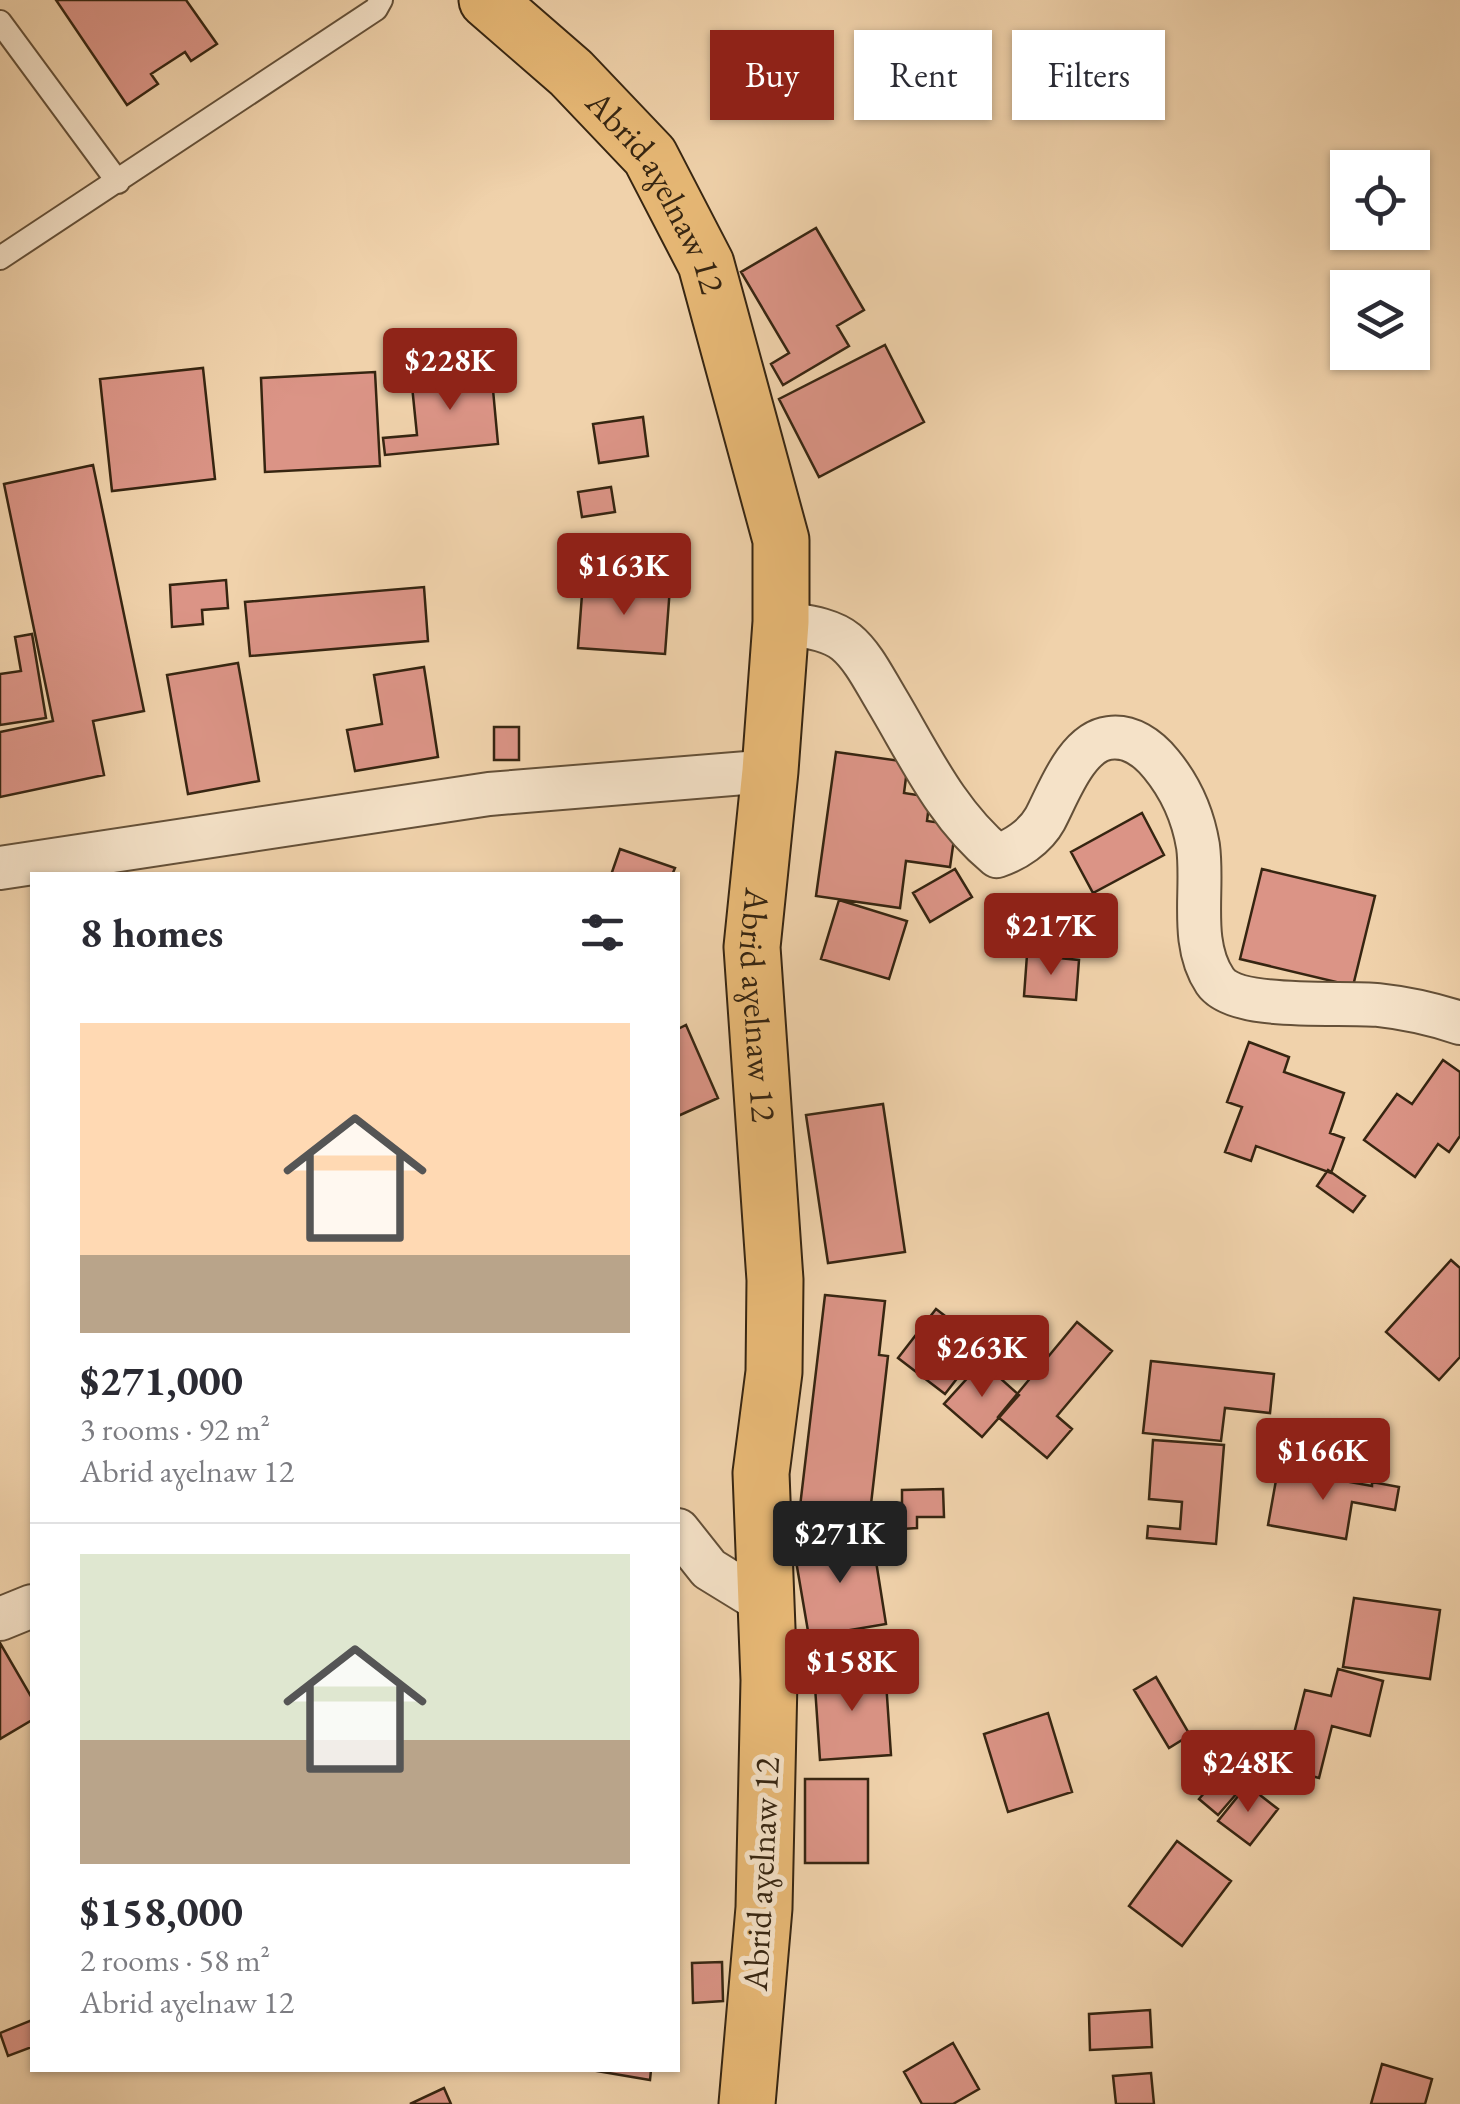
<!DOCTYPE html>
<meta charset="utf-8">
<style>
body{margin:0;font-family:"EB Garamond",serif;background:#f7f7f7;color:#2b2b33;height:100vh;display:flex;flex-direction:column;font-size:38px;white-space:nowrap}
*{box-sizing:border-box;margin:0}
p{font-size:32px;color:#7c7c81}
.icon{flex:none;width:55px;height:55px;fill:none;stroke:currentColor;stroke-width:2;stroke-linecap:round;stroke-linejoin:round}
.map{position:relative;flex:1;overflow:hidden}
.details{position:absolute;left:30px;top:872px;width:650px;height:1200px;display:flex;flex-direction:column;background:#fff;border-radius:0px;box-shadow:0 2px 8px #0004}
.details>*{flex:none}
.hud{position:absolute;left:710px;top:30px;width:600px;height:90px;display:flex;gap:20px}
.tools{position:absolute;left:1330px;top:150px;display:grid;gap:20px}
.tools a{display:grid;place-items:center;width:100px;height:100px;border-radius:0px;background:#fff;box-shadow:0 2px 8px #0004;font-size:50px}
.price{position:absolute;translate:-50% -85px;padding:0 22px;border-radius:10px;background:#8f2418;color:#fff;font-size:32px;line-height:65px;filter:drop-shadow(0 2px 5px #0008)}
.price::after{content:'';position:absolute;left:50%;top:60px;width:30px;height:22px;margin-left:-15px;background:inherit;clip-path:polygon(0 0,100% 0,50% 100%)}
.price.on{background:#222;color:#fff}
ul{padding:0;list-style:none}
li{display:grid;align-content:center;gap:20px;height:530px;padding:0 50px}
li+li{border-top:2px solid #e1e1e2}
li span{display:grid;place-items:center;height:310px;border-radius:0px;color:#555}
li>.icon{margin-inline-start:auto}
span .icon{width:180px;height:180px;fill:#fffc;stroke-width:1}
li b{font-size:42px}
h2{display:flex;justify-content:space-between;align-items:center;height:120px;padding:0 50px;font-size:42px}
.chip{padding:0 35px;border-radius:0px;background:#fff;box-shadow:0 2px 8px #0004;font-size:35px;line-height:90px}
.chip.on{background:#8f2418;color:#fff}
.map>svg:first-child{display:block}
</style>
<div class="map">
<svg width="1460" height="2104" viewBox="0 0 1460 2104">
<rect width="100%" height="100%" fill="#f0d2ab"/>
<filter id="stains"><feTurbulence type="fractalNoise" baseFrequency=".002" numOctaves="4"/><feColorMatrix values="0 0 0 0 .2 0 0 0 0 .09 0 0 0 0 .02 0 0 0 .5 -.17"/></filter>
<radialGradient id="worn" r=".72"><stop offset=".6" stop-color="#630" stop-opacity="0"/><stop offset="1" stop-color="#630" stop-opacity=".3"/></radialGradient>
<!-- building -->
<path fill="#db9486" stroke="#362511" stroke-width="2.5" d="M56 0H186L217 44 191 61 185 52 151 74 158 84 127 105Z
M816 228 864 310 837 326 849 346 783 385 771 364 789 353 741 272Z
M885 345 924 422 819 477 779 399Z
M203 368 215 479 112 491 100 379Z
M491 368 498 444 385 455 383 438 417 435 411 376Z
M375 372 380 466 265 472 261 378Z
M643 417 648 456 599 463 593 424Z
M93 465 144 711 93 721 104 775 0 797V732L53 721 4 484Z
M611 487 615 512 582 517 578 492Z
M226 580 228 608 202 610 203 624 172 627 170 585Z
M583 581 670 587 665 654 578 648Z
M424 587 428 641 250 656 245 602Z
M32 634 46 718 0 725V674L21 671 15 637Z
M238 663 259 781 188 794 167 675Z
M424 667 438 757 355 771 347 730 382 724 374 675Z
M494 727H519V760H494Z
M836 752 908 762 904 793 930 797 927 821 956 825 950 867 906 861 900 908 816 896Z
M1142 813 1164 855 1093 893 1071 852Z
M620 849 675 868 672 875H611Z
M955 869 972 897 930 922 913 893Z
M1262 869 1375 896 1353 986 1240 959Z
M839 900 907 921 889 979 821 959Z
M1027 955 1079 960 1076 1000 1024 996Z
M686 1025 718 1098 678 1116V1029Z
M1249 1042 1289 1057 1284 1072 1344 1093 1330 1133 1344 1138 1331 1173 1256 1146 1251 1161 1225 1152 1242 1107 1227 1102Z
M1443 1060 1460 1072V1136L1449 1152 1438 1144 1415 1177 1364 1140 1397 1094 1412 1104Z
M883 1104 905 1252 828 1263 806 1115Z
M1328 1170 1365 1196 1353 1212 1317 1186Z
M1451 1260 1460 1268V1357L1439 1380 1386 1332Z
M825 1295 885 1301 879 1355 888 1356 867 1539 797 1532Z
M936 1309 983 1345 945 1394 898 1358Z
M1077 1322 1112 1351 1057 1416 1072 1429 1047 1458 998 1417Z
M1151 1361 1274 1374 1270 1413 1225 1408 1221 1441 1143 1433Z
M982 1362 1019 1395 982 1437 944 1404Z
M1153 1440 1224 1445 1216 1544 1147 1538 1148 1526 1180 1529 1182 1502 1149 1499Z
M1278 1469 1372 1486V1482L1399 1487 1395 1510 1352 1502 1346 1539 1268 1525Z
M943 1489 944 1517H917V1528L902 1529V1490Z
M872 1536 886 1624 809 1637 794 1549Z
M1354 1598 1440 1610 1430 1679 1343 1667Z
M0 1643 32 1698V1720L0 1739Z
M885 1667 891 1755 820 1760 814 1672Z
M1338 1669 1383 1681 1370 1736 1332 1726 1319 1778 1285 1769 1305 1690 1331 1696Z
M1156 1677 1190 1735 1169 1748 1134 1690Z
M1048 1713 1072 1792 1008 1812 984 1734Z
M1225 1769 1244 1785 1218 1815 1199 1799Z
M805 1779H868V1863H805Z
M1247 1785 1278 1809 1250 1845 1218 1821Z
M1177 1841 1231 1881 1182 1946 1129 1906Z
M722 1962 723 2001 693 2003 692 1963Z
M1150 2010 1152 2047 1090 2050 1089 2014Z
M32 2020V2047L8 2056 0 2033Z
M953 2043 979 2089 953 2104H922L904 2072Z
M1382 2064 1432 2079 1425 2104H1371Z
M591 2070H651L650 2080Z
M1151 2073 1154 2104H1116L1113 2076Z
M444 2088 451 2104H410Z"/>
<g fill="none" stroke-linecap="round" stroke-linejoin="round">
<!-- lane casing -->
<g stroke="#645038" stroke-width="26">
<path id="lane" d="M0 22 118 182
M0 258 376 9 381 0"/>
</g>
<!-- street casing -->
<g stroke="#645038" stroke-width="46">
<path id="street" d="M781 622C801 626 829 628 846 642 863 656 875 681 886 699 919 754 946 814 997 856 1015 850 1035 837 1045 819 1058 795 1076 742 1109 738 1130 735 1148 748 1161 764 1180 787 1193 816 1198 846 1204 890 1189 942 1215 981 1236 1012 1342 1001 1378 1005 1406 1008 1433 1014 1460 1023
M0 868 489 794 770 771
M678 1530 709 1569 766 1604
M0 1619 32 1606"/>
</g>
<!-- primary casing -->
<g stroke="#362511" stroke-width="59">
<g id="primary">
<path id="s1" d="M487 0 571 73 650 156 706 264 781 540V622L770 771 752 947 775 1280 774 1372 761 1473 769 1680 764 1908 747 2104"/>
</g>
</g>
<!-- lane -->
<use href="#lane" stroke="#f5e2c8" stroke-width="22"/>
<!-- street -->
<use href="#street" stroke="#f5e2c8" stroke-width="42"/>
<!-- primary -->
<use href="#primary" stroke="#e8b976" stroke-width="55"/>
</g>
<g text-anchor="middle" stroke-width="10" stroke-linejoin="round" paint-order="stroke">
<!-- street labels -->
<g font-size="35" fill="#362511" stroke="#f5e2c8">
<text dy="12" stroke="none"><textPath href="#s1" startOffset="260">Abrid aɣelnaw 12</textPath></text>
<text dy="12" stroke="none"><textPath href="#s1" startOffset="1100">Abrid aɣelnaw 12</textPath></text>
<text transform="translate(761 1874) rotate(-87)" y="12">Abrid aɣelnaw 12</text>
</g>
</g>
<rect width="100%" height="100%" filter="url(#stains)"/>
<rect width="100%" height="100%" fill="url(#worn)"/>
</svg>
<div class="tools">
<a><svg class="icon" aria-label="locate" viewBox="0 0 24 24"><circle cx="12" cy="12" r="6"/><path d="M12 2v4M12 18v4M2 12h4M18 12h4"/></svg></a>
<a><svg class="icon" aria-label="layers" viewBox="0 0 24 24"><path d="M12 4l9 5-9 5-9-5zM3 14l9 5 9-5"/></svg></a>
</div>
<b class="price" style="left:450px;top:413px">$228K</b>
<b class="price" style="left:624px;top:618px">$163K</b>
<b class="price" style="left:1051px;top:978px">$217K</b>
<b class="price" style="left:982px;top:1400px">$263K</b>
<b class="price" style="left:1323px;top:1503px">$166K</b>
<b class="price on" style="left:840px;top:1586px">$271K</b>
<b class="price" style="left:852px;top:1714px">$158K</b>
<b class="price" style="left:1248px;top:1815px">$248K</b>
<div class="hud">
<a class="chip on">Buy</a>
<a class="chip">Rent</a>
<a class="chip">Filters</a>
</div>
<section class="details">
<h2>8 homes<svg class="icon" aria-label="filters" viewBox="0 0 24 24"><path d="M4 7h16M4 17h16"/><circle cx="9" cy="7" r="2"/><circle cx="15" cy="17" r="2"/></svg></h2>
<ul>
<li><span style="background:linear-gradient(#ffd9b3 75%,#b9a48a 0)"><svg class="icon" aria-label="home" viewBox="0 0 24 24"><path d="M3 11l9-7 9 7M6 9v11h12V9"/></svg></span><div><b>$271,000</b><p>3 rooms · 92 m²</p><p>Abrid aɣelnaw 12</p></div></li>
<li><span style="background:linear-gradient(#dfe7d0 60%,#b9a48a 0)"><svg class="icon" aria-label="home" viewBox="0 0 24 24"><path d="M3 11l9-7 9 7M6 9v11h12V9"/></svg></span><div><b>$158,000</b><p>2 rooms · 58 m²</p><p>Abrid aɣelnaw 12</p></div></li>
</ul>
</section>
</div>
